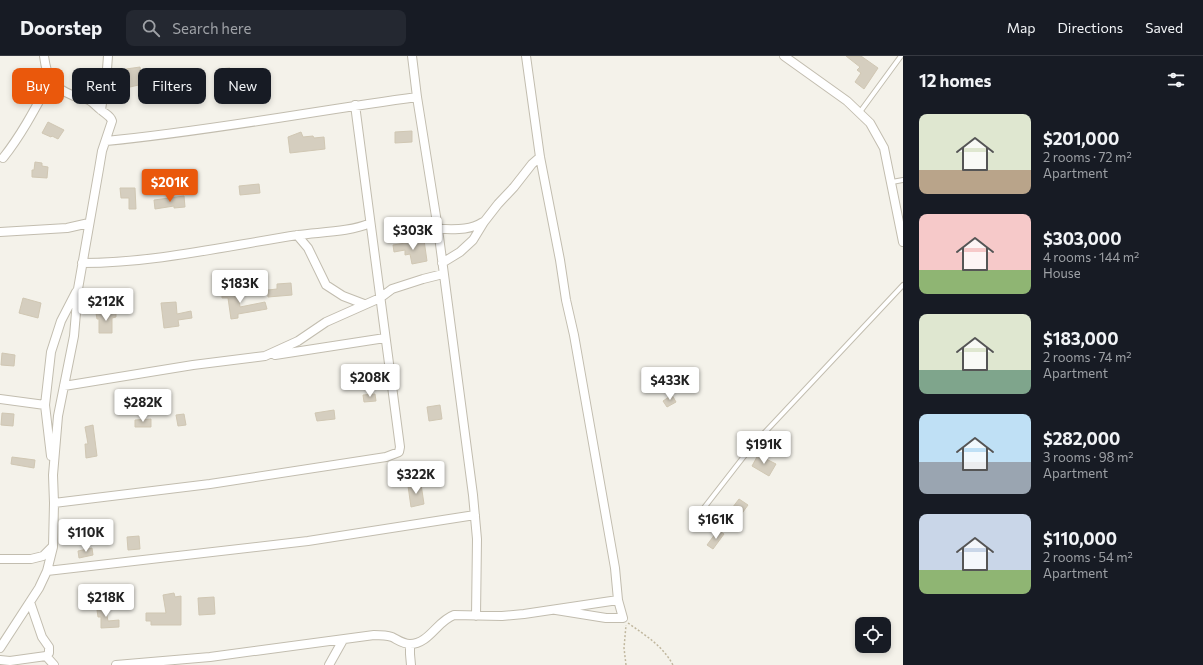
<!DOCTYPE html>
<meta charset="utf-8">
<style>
body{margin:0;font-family:Commissioner,sans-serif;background:#242831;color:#f1f3f6;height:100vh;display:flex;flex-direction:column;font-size:15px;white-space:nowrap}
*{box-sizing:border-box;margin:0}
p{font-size:13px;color:#9ea1a6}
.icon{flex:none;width:22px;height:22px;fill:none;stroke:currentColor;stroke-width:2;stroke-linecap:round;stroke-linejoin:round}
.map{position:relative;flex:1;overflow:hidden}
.sheet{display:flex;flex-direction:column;background:#171b24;width:300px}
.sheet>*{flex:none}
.top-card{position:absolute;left:12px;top:12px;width:380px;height:36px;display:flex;gap:8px}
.tools{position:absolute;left:855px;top:561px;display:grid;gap:8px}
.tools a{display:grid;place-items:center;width:36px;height:36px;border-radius:8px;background:#171b24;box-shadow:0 2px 6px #0003;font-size:20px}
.price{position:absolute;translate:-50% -34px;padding:0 9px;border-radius:4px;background:#fff;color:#222;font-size:13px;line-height:26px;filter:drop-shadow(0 1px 2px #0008)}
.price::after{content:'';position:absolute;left:50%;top:24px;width:12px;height:9px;margin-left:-6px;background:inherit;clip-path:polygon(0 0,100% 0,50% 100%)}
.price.selected{background:#ea580c;color:#fff}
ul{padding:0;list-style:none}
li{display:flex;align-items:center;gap:12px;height:100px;padding:0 16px}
li span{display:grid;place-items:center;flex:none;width:112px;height:80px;border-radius:8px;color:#555}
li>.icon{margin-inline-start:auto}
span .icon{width:48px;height:48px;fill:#fffc;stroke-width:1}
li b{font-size:17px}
h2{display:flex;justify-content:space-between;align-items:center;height:48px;padding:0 16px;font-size:17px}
.pill{padding:0 14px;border-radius:8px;background:#171b24;box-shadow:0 2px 6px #0003;font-size:14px;line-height:36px}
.pill.selected{background:#ea580c;color:#fff}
header{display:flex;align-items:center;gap:24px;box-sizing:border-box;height:56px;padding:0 20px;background:#171b24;border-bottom:1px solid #363941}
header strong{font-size:19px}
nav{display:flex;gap:22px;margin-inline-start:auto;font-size:14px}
.search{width:280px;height:36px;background:#242831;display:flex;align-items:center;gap:10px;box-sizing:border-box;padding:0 14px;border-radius:8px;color:#9ea1a6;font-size:15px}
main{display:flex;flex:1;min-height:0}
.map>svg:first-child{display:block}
</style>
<header>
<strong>Doorstep</strong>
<div class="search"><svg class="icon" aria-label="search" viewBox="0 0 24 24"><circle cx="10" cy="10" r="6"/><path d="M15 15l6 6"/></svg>Search here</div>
<nav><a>Map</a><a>Directions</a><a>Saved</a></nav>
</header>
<main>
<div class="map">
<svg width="903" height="609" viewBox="0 0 903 609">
<rect width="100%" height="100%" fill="#f4f2ea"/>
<!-- building -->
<path fill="#d5cebf" stroke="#d0c7b3" d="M846 0H861L878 12 864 33 855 26 861 17 857 14 860 11Z
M140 11 143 28 130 31 126 13Z
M230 12 231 19 220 20 219 13Z
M182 16 186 20 182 24 174 23V26L159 25 158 19 175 18V19Z
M48 66 64 74 58 83 52 80 51 81 42 77Z
M412 75V86L395 87V76Z
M301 76 303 81 313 80 314 82 324 81 325 93 290 97 288 81Z
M35 106 42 107V110L48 111 47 122 32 121V114H34Z
M259 128 260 137 240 139 239 130Z
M120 132H135L136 153H129V142H121Z
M184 140 185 151 174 152V150L155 153 154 144Z
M424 184 427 205 412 208 410 198 405 199V194L394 196 393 189Z
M291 227 292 239 268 241V234L277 233V228Z
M238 233 240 251 265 246 267 253 238 258V262L231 263 228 242H222V235Z
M23 242 41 247 38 262 19 257Z
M176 246 177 258 191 255 192 262 178 264 179 270 164 272 161 247Z
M116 255V261L112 262V277H99V263H97L96 257Z
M2 297 15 299 14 310 1 309Z
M375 338 376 345 364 346 363 339Z
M672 339 676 346 667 351 663 345Z
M440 349 442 363 429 365 427 351Z
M334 354 335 363 317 365 315 357Z
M2 357 14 358 13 370 1 369Z
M184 358 186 369 178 370 176 359Z
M151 363V371H135V364Z
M93 369 97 400 86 402 85 388H88L85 371Z
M758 399 776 408 769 420 752 410Z
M12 401 35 404 34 412 11 408Z
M421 428 424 448 411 451 408 430Z
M739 443 748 449 735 467 726 460Z
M718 474 724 478 713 493 707 489Z
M139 480 140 493 128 494 127 481Z
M92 492 93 499 79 502 78 495Z
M174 537 175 541 181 540V569H151V565H146V557H166L163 539Z
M214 541 215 558 199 559 198 542Z
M100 545H104L108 565 119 564V571L101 572V561H98L97 554H100Z"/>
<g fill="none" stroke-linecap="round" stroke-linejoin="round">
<!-- service casing -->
<g stroke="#c2bdaf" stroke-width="6">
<path id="service" d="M860 56 901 0
M892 126 903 124
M693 466 752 390 903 229"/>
</g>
<!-- minor casing -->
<g stroke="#c2bdaf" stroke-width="10">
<path id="minor" d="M412 0 417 41 438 173 473 439 477 483 476 560
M526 0 540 101 560 204 566 244 574 279 615 512 618 544 623 562H606L556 554
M784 0 847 45 870 67 884 92 903 186
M101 54 107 13 108 0
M106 85C211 75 313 55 417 41
M3 102C22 78 36 51 50 25
M438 173C454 173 469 175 483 166
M0 176 67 172 89 167
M297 179 308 192 326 229 343 240 364 248
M82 207C155 207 226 190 298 179 319 176 351 176 370 167
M442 207 460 196 473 184 484 166 498 148 514 131 532 108 540 101
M275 299 385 282
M64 330 193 309 265 300 298 285 326 266 380 242 392 233 423 223 443 218
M0 343 45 349
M51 400 45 349 51 296 61 265 76 236
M54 447 210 428 386 401 399 396 400 391 355 49
M0 503H31L43 500 52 491
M47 515 308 485 475 459
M30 546 42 581 49 591V597L46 600
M410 588V598L411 609
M0 592 39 532 47 515 53 491 54 447 53 419 58 360 74 280 78 233 99 113 102 95 112 65C110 59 105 58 101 54 97 51 94 47 89 44 84 42 78 42 74 40 52 31 47 23 44 0
M0 604 10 605 46 600 54 609
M116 609 210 601 374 579C380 579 386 579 392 581 398 584 403 588 410 588 429 588 437 565 454 559L502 560 524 558 618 544
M329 609 343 584"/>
</g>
<!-- path -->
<path stroke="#c0b79e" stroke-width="1.5" stroke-dasharray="2 2" stroke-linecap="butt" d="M628 567C646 580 662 589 673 609
M626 609 624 592 626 569"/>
<!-- service -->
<use href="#service" stroke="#fff" stroke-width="4"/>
<!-- minor -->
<use href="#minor" stroke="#fff" stroke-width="8"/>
</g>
</svg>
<div class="tools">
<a><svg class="icon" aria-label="locate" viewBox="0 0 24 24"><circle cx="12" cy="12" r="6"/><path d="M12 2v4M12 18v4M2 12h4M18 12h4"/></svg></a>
</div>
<b class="price selected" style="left:170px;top:147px">$201K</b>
<b class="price" style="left:413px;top:195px">$303K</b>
<b class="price" style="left:240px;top:248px">$183K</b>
<b class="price" style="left:106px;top:266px">$212K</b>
<b class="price" style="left:370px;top:342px">$208K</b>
<b class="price" style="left:670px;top:345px">$433K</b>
<b class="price" style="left:143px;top:367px">$282K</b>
<b class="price" style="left:764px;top:409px">$191K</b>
<b class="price" style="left:416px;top:439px">$322K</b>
<b class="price" style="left:716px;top:484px">$161K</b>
<b class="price" style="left:86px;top:497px">$110K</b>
<b class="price" style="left:106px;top:562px">$218K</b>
<div class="top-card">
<a class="pill selected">Buy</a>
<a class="pill">Rent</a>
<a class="pill">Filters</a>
<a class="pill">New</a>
</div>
</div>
<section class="sheet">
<h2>12 homes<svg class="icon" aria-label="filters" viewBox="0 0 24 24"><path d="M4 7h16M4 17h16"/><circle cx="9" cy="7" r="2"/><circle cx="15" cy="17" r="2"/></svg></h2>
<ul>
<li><span style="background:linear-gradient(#dfe7d0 70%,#b9a48a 0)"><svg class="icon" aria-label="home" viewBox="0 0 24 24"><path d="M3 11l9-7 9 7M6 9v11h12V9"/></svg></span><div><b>$201,000</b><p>2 rooms · 72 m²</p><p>Apartment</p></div></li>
<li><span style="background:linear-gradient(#f6c9c9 70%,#8fb573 0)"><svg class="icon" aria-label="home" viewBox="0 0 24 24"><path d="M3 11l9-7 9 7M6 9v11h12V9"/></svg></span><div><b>$303,000</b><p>4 rooms · 144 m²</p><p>House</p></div></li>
<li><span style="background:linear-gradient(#dfe7d0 70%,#7fa58c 0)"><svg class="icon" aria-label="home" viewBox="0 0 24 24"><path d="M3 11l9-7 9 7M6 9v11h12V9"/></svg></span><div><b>$183,000</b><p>2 rooms · 74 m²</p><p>Apartment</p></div></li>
<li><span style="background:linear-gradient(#bfe0f5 60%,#9aa5b1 0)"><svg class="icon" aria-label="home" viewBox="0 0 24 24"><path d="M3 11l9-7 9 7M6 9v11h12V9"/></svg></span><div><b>$282,000</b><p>3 rooms · 98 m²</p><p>Apartment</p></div></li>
<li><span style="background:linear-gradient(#c9d6e8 70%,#8fb573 0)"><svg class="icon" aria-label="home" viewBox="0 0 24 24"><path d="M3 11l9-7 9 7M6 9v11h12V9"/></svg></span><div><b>$110,000</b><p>2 rooms · 54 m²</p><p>Apartment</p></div></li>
</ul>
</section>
</main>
